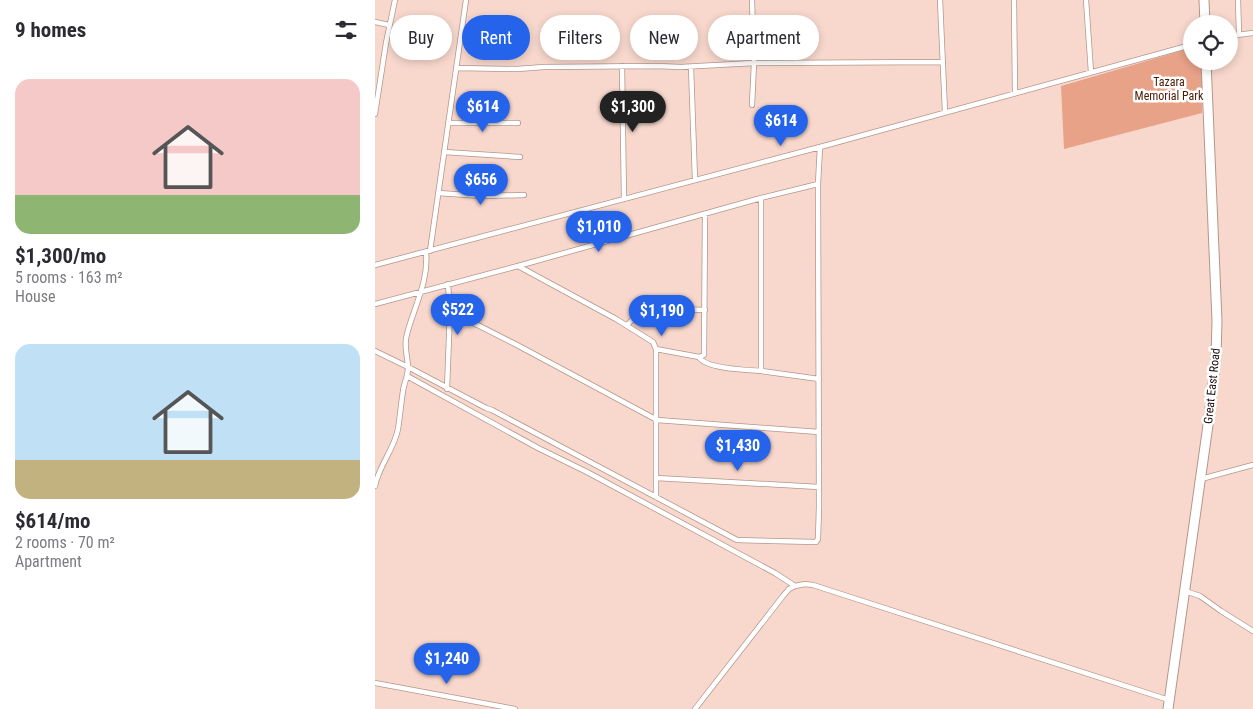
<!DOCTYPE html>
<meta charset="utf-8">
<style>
body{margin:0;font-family:"Roboto Condensed",sans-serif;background:#f2f2f3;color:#2b2b33;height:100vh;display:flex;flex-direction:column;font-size:19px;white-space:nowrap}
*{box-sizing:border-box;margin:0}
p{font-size:16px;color:#7c7c81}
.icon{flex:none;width:28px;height:28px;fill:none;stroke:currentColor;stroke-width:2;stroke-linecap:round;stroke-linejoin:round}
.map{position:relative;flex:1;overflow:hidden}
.drawer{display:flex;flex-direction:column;background:#fff;width:375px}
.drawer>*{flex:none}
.top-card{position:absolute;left:15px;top:15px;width:475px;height:45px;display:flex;gap:10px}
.controls{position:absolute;left:808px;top:15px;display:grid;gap:10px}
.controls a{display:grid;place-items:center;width:55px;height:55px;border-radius:50%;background:#fff;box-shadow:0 2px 8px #0003;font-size:25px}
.price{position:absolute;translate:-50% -42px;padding:0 11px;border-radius:18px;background:#2563eb;color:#fff;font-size:16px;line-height:32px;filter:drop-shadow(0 1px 2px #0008)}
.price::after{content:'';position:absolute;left:50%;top:30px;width:15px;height:11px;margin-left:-8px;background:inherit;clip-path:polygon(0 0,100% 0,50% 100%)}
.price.selected{background:#222;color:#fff}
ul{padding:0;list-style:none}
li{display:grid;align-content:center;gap:10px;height:265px;padding:0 15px}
li span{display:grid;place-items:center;height:155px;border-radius:15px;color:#555}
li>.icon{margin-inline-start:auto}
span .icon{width:90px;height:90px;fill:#fffc;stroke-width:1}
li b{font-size:21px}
h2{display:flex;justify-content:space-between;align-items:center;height:60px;padding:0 15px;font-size:21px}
.tag{padding:0 18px;border-radius:22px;background:#fff;box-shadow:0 2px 8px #0003;font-size:18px;line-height:45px}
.tag.selected{background:#2563eb;color:#fff}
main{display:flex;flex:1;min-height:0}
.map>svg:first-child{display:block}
</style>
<main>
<section class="drawer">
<h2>9 homes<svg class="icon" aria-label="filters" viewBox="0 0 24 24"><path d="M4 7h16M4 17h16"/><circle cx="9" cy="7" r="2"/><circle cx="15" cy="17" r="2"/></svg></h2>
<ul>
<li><span style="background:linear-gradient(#f6c9c9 75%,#8fb573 0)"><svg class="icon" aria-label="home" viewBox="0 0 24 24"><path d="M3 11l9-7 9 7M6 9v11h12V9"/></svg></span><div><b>$1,300/mo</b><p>5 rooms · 163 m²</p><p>House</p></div></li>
<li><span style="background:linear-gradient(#bfe0f5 75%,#c2b280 0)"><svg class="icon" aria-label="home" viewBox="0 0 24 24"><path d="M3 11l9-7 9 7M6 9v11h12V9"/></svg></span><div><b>$614/mo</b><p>2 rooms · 70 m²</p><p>Apartment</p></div></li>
</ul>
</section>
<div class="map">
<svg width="878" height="709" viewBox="0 0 878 709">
<rect width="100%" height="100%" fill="#f8d8cd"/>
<!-- green -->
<path fill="#e8a288" d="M816 48V61H827V113L689 149 686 86Z"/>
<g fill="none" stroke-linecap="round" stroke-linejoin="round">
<!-- street casing -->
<g stroke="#b3968b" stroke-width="6">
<path id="street" d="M565 0 570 112
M639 0 640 93
M711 0 716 72
M863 0 864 34
M0 22 14 25
M854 36 878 33
M247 66 249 199
M316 67 320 180
M81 68 142 69 169 67 281 66 306 67 379 63 568 62
M377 105 379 63 377 0
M0 114 11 43 20 0
M73 123H143
M69 152 145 157
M63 193 107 196 149 195
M386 198V371L444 379
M55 251 91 0
M0 265 445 147 816 45
M143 266 241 319 278 342 281 349V497
M0 304 143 266 386 198 443 184
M75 311 142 345 282 420 444 432
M252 325 266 311 272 308 330 310
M281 349 324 357 329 355 330 214
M0 351 33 367 111 408 117 410 362 540 441 542 443 539 444 507 443 184 445 147
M324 357C330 369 373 370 386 371
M32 376 163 448 212 472 400 573 420 586
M72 389 75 311 73 284
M281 478 444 487
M826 479 878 465
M0 486C4 465 19 450 23 429 25 416 26 404 28 391 29 383 33 376 33 368 33 356 28 346 32 334 39 307 54 281 51 252
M810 591 825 596 846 611 878 631
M0 683 140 709
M320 709 408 596 414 589 420 586 430 584 438 585 794 700"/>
</g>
<!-- highway casing -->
<g stroke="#b3968b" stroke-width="11">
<path id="highway" d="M829 0 830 24
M793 709 834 418 841 357 842 321 831 61"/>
</g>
<!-- street -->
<use href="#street" stroke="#fff" stroke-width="4.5"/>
<!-- highway -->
<use href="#highway" stroke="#fff" stroke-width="9"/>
</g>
<g text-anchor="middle" stroke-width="5" stroke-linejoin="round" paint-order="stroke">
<!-- park labels -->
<g font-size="12" fill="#491905" stroke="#fff">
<text x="794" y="86">Tazara<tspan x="794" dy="14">Memorial Park</tspan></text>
</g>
<!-- street labels -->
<g font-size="12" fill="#180d0a" stroke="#fff">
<text transform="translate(837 386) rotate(-84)" y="4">Great East Road</text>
</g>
</g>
</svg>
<div class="controls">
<a><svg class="icon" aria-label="locate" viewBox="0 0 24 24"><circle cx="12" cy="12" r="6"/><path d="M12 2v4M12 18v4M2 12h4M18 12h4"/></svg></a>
</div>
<b class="price" style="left:108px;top:133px">$614</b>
<b class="price selected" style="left:258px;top:133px">$1,300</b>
<b class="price" style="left:406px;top:147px">$614</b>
<b class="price" style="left:106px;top:206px">$656</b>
<b class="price" style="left:224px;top:253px">$1,010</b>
<b class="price" style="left:83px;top:336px">$522</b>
<b class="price" style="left:287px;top:337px">$1,190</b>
<b class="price" style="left:363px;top:472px">$1,430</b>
<b class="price" style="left:72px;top:685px">$1,240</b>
<div class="top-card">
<a class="tag">Buy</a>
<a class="tag selected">Rent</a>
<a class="tag">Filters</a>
<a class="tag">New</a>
<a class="tag">Apartment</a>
</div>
</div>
</main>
